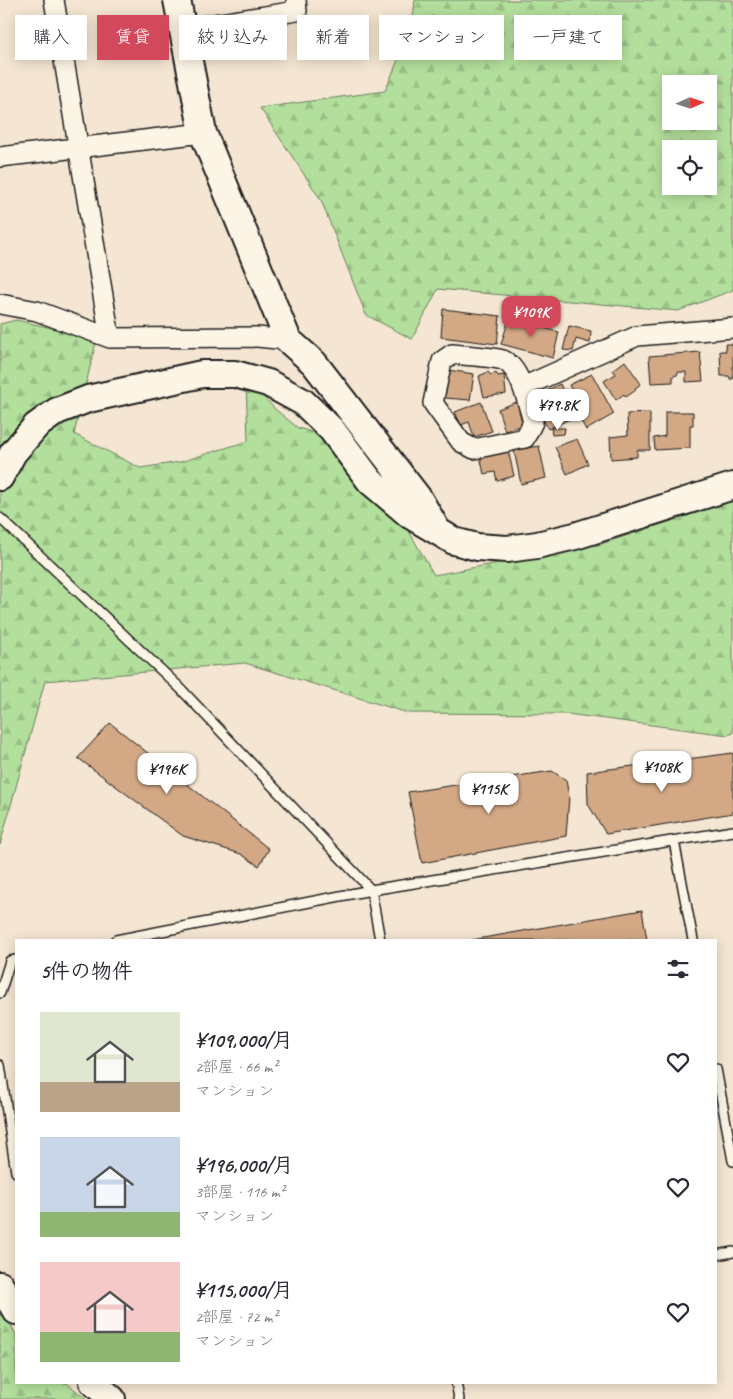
<!DOCTYPE html>
<html lang="ja">
<meta charset="utf-8">
<style>
body{margin:0;font-family:Caveat,"Klee One",sans-serif;background:#f2f2f3;color:#2b2b33;height:100vh;display:flex;flex-direction:column;font-size:19px;white-space:nowrap}
*{box-sizing:border-box;margin:0}
p{font-size:16px;color:#7c7c81}
.icon{flex:none;width:28px;height:28px;fill:none;stroke:currentColor;stroke-width:2;stroke-linecap:round;stroke-linejoin:round}
.map{position:relative;flex:1;overflow:hidden}
.drawer{position:absolute;left:15px;top:939px;width:702px;height:445px;display:flex;flex-direction:column;background:#fff;border-radius:0px;box-shadow:0 2px 12px #0003}
.drawer>*{flex:none}
.hud{position:absolute;left:15px;top:15px;width:704px;height:45px;display:flex;gap:10px}
.needle{width:32px;rotate:87deg}
.fabs{position:absolute;left:662px;top:75px;display:grid;gap:10px}
.fabs a{display:grid;place-items:center;width:55px;height:55px;border-radius:0px;background:#fff;box-shadow:0 2px 12px #0003;font-size:25px}
.price{position:absolute;translate:-50% -42px;padding:0 11px;border-radius:10px;background:#fff;color:#222;font-size:16px;line-height:32px;filter:drop-shadow(0 1px 2px #0008)}
.price::after{content:'';position:absolute;left:50%;top:30px;width:15px;height:11px;margin-left:-8px;background:inherit;clip-path:polygon(0 0,100% 0,50% 100%)}
.price.on{background:#d1495b;color:#fff}
ul{padding:0;list-style:none}
li{display:flex;align-items:center;gap:15px;height:125px;padding:0 25px}
li span{display:grid;place-items:center;flex:none;width:140px;height:100px;border-radius:0px;color:#555}
li>.icon{margin-inline-start:auto}
span .icon{width:60px;height:60px;fill:#fffc;stroke-width:1}
li b{font-size:21px}
h2{display:flex;justify-content:space-between;align-items:center;height:60px;padding:0 25px;font-size:21px}
.pill{padding:0 18px;border-radius:0px;background:#fff;box-shadow:0 2px 12px #0003;font-size:18px;line-height:45px}
.pill.on{background:#d1495b;color:#fff}
.map>svg:first-child{display:block}
</style>
<div class="map">
<svg width="733" height="1399" viewBox="0 0 733 1399">
<defs>
<pattern id="forest-firs" width="22" height="20" patternUnits="userSpaceOnUse" patternTransform="scale(1.25)"><rect width="22" height="20" fill="#b3df9c"/><path d="M5 1l3.5 6h-7zM16 11l3.5 6h-7z" fill="#99bf86"/></pattern>
</defs>
<rect width="100%" height="100%" fill="#f4e6d2"/>
<filter id="ink" filterUnits="userSpaceOnUse"><feTurbulence type="fractalNoise" baseFrequency=".02" numOctaves="2"/><feDisplacementMap in="SourceGraphic" scale="10" xChannelSelector="R" yChannelSelector="G"/><feConvolveMatrix kernelMatrix="1 2 1 2 8 2 1 2 1" color-interpolation-filters="sRGB"/></filter>
<g filter="url(#ink)">
<!-- forest -->
<path fill="url(#forest-firs)" stroke="#687e5c" fill-rule="evenodd" d="M415 0H733V290L678 311 438 289 412 339 366 315 321 200 260 108 385 91 412 27ZM671 84H709V121H671ZM671 149H709V186H671Z
M16 320 97 338 74 434 140 468 180 462 248 441 246 379 276 410 298 428 360 446 434 575 601 544 733 501V733L728 735 567 714 408 713 245 663 45 681 0 845V324Z
M0 1304 16 1335V1382L67 1383 86 1399H0Z"/>
<!-- building -->
<path fill="#d3a885" stroke="#1c1c1c" d="M443 309 500 316 497 344 441 337Z
M509 319 559 332 553 358 501 344Z
M569 326 591 331 590 343 576 339 573 351 563 350Z
M725 344H733V379H730L729 376H721L720 351H726Z
M700 352 703 381 686 382V372H678L677 375 673 376V382L651 383 649 356Z
M625 361 641 384 635 388 636 390 626 397 624 394 616 400 604 381 616 374 613 370Z
M448 370 474 374 470 400 445 398Z
M488 372 491 375 496 373 498 376 504 375 506 394 484 397 479 376Z
M592 374 614 414 586 430 575 410 580 406 569 385Z
M560 384 574 417 548 429 536 405 544 402 540 394Z
M481 402 492 431 474 437 469 422 461 425 455 412Z
M517 402 524 424 505 431 498 409Z
M665 412H693V425H690V448L655 450 654 438 665 436Z
M650 413V450H637V457L611 459 610 437 628 435 627 414Z
M551 428H565L564 434 552 435Z
M577 439 588 464 567 474 555 447Z
M539 446 546 478 521 484 514 450Z
M508 450 514 476 497 481 495 472 484 474 480 456Z
M110 723 269 849 259 866 241 854 183 836 78 758Z
M733 753V813L606 834 588 804 587 772Z
M552 771 566 780 569 797 566 836 422 863 408 792Z
M642 910 647 940H472Z"/>
<g fill="none" stroke-linecap="round" stroke-linejoin="round">
<!-- lane casing -->
<g stroke="#1c1c1c" stroke-width="12">
<path id="lane" d="M0 518 179 687 371 890 380 940
M674 841 693 940
M116 940 371 890 733 831
M0 993 10 961 16 960
M0 1065 16 1172
M716 1069 733 1161
M716 1255 733 1252
M456 1382 459 1399"/>
</g>
<!-- street casing -->
<g stroke="#1c1c1c" stroke-width="22">
<path id="street" d="M54 0 110 338
M182 29 297 11 296 0
M0 157 203 133
M0 304 37 311 110 338 257 337 288 340
M452 354C463 355 495 357 503 360 521 368 528 405 533 422L525 438 474 449 461 442 433 403 442 361Z
M523 387 637 336 733 328"/>
</g>
<!-- secondary casing -->
<g stroke="#1c1c1c" stroke-width="30">
<path id="secondary" d="M177 0 203 133 288 340 314 363 419 499 437 530
M0 477 13 453 36 426 57 411 88 399 202 374H235L268 383 303 402 332 430 370 481 410 515 454 541 477 547 507 549 537 545 575 536 733 486
M0 1285 16 1311
M93 1382 112 1399"/>
</g>
<!-- lane -->
<use href="#lane" stroke="#fcf5e5" stroke-width="9"/>
<!-- street -->
<use href="#street" stroke="#fcf5e5" stroke-width="19"/>
<!-- secondary -->
<use href="#secondary" stroke="#fcf5e5" stroke-width="26"/>
</g>
</g>
</svg>
<div class="fabs">
<a><svg class="needle" viewBox="-14 -14 28 28"><path d="M0-13l5 13h-10z" fill="#e53935"/><path d="M0 13l5-13h-10z" fill="#7c7c81"/></svg></a>
<a><svg class="icon" aria-label="locate" viewBox="0 0 24 24"><circle cx="12" cy="12" r="6"/><path d="M12 2v4M12 18v4M2 12h4M18 12h4"/></svg></a>
</div>
<b class="price on" style="left:531px;top:338px">¥109K</b>
<b class="price" style="left:558px;top:431px">¥79.8K</b>
<b class="price" style="left:662px;top:793px">¥108K</b>
<b class="price" style="left:167px;top:795px">¥196K</b>
<b class="price" style="left:489px;top:815px">¥115K</b>
<div class="hud">
<a class="pill">購入</a>
<a class="pill on">賃貸</a>
<a class="pill">絞り込み</a>
<a class="pill">新着</a>
<a class="pill">マンション</a>
<a class="pill">一戸建て</a>
</div>
<section class="drawer">
<h2>5件の物件<svg class="icon" aria-label="filters" viewBox="0 0 24 24"><path d="M4 7h16M4 17h16"/><circle cx="9" cy="7" r="2"/><circle cx="15" cy="17" r="2"/></svg></h2>
<ul>
<li><span style="background:linear-gradient(#dfe7d0 70%,#b9a48a 0)"><svg class="icon" aria-label="home" viewBox="0 0 24 24"><path d="M3 11l9-7 9 7M6 9v11h12V9"/></svg></span><div><b>¥109,000/月</b><p>2部屋 · 66 m²</p><p>マンション</p></div><svg class="icon" aria-label="heart" viewBox="0 0 24 24"><path d="M12 20l-8-8c-3-5 5-10 8-4 3-6 11-1 8 4z"/></svg></li>
<li><span style="background:linear-gradient(#c9d6e8 75%,#8fb573 0)"><svg class="icon" aria-label="home" viewBox="0 0 24 24"><path d="M3 11l9-7 9 7M6 9v11h12V9"/></svg></span><div><b>¥196,000/月</b><p>3部屋 · 116 m²</p><p>マンション</p></div><svg class="icon" aria-label="heart" viewBox="0 0 24 24"><path d="M12 20l-8-8c-3-5 5-10 8-4 3-6 11-1 8 4z"/></svg></li>
<li><span style="background:linear-gradient(#f6c9c9 70%,#8fb573 0)"><svg class="icon" aria-label="home" viewBox="0 0 24 24"><path d="M3 11l9-7 9 7M6 9v11h12V9"/></svg></span><div><b>¥115,000/月</b><p>2部屋 · 72 m²</p><p>マンション</p></div><svg class="icon" aria-label="heart" viewBox="0 0 24 24"><path d="M12 20l-8-8c-3-5 5-10 8-4 3-6 11-1 8 4z"/></svg></li>
</ul>
</section>
</div>
